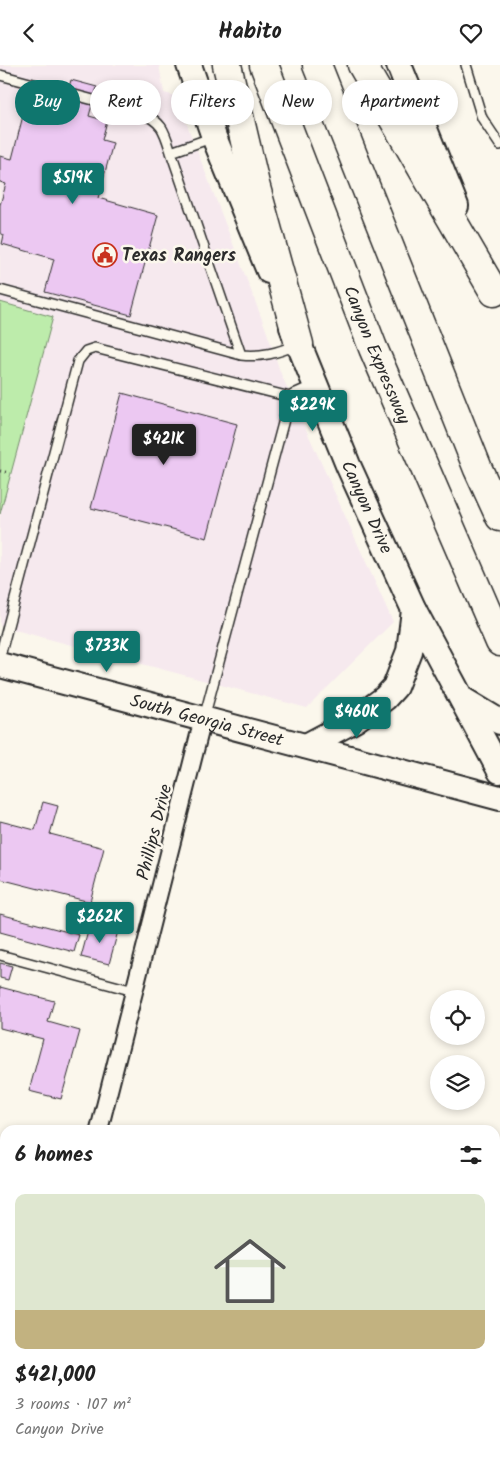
<!DOCTYPE html>
<meta charset="utf-8">
<style>
body{margin:0;font-family:Kalam,sans-serif;background:#f6f6f6;color:#222;height:100vh;display:flex;flex-direction:column;font-size:19px;white-space:nowrap}
*{box-sizing:border-box;margin:0}
p{font-size:16px;color:#767676}
.icon{flex:none;width:28px;height:28px;fill:none;stroke:currentColor;stroke-width:2;stroke-linecap:round;stroke-linejoin:round}
.map{position:relative;flex:1;overflow:hidden}
.panel{position:absolute;left:0px;top:1060px;width:500px;height:335px;display:flex;flex-direction:column;background:#fff;border-radius:15px 15px 0 0;box-shadow:0 2px 8px #0003}
.panel>*{flex:none}
.guide{position:absolute;left:15px;top:15px;width:470px;height:45px;display:flex;gap:10px}
.controls{position:absolute;left:430px;top:925px;display:grid;gap:10px}
.controls a{display:grid;place-items:center;width:55px;height:55px;border-radius:50%;background:#fff;box-shadow:0 2px 8px #0003;font-size:25px}
.price{position:absolute;translate:-50% -42px;padding:0 11px;border-radius:5px;background:#0f766e;color:#fff;font-size:16px;line-height:32px;filter:drop-shadow(0 1px 2px #0008)}
.price::after{content:'';position:absolute;left:50%;top:30px;width:15px;height:11px;margin-left:-8px;background:inherit;clip-path:polygon(0 0,100% 0,50% 100%)}
.price.selected{background:#222;color:#fff}
ul{padding:0;list-style:none}
li{display:grid;align-content:center;gap:10px;height:265px;padding:0 15px}
li span{display:grid;place-items:center;height:155px;border-radius:10px;color:#555}
li>.icon{margin-inline-start:auto}
span .icon{width:90px;height:90px;fill:#fffc;stroke-width:1}
li b{font-size:21px}
h2{display:flex;justify-content:space-between;align-items:center;height:60px;padding:0 15px;font-size:21px}
.tag{padding:0 18px;border-radius:22px;background:#fff;box-shadow:0 2px 8px #0003;font-size:18px;line-height:45px}
.tag.selected{background:#0f766e;color:#fff}
header{display:flex;justify-content:space-between;align-items:center;height:65px;padding:0 15px;background:#fff;font-size:22px;font-weight:700}
.map>svg:first-child{display:block}
</style>
<header><svg class="icon" aria-label="back" viewBox="0 0 24 24"><path d="M15 5l-7 7 7 7"/></svg>Habito<svg class="icon" aria-label="heart" viewBox="0 0 24 24"><path d="M12 20l-8-8c-3-5 5-10 8-4 3-6 11-1 8 4z"/></svg></header>
<div class="map">
<svg width="500" height="1395" viewBox="0 0 500 1395">
<rect width="100%" height="100%" fill="#fbf7ec"/>
<filter id="ink" filterUnits="userSpaceOnUse"><feTurbulence type="fractalNoise" baseFrequency=".02" numOctaves="2"/><feDisplacementMap in="SourceGraphic" scale="10" xChannelSelector="R" yChannelSelector="G"/><feConvolveMatrix kernelMatrix="1 2 1 2 8 2 1 2 1" color-interpolation-filters="sRGB"/></filter>
<g filter="url(#ink)">
<!-- built -->
<path fill="#f6e9ee" d="M0 0H159L164 28 176 31 265 262 281 309 393 557 307 643 0 561Z"/>
<!-- green -->
<path fill="#bdecab" stroke="#748c6b" d="M0 237 53 252 0 449Z"/>
<!-- building -->
<path fill="#ecc8f2" stroke="#2b2b2b" d="M71 15 97 22 89 51 107 56 102 75 113 78 98 133 158 150 131 250 45 227 54 194 2 179 4 170 0 168V140L6 119 0 117V91L12 94 27 35 63 44Z
M122 328 237 359 207 473 91 443Z
M43 737 58 741 50 769 104 783 90 837 0 814V756L35 765Z
M0 849 79 870 74 887 0 867Z
M90 859 118 866 109 899 81 892Z
M0 898 12 901 8 915 0 913Z
M0 922 54 936 48 957 80 966 61 1034 29 1026 43 974 0 963Z
M5 1120V1144L0 1142V1143V1124L4 1125Z
M0 1213 5 1214V1231L0 1230Z
M0 1272 5 1273V1332L0 1331Z
M495 1362 500 1368V1395H483L479 1390H495Z
M85 1390H132L127 1395H79Z
M417 1390H432L437 1395H411Z"/>
<g fill="none" stroke-linecap="round" stroke-linejoin="round">
<!-- service casing -->
<g stroke="#2b2b2b" stroke-width="12">
<path id="service" d="M466 0 482 53 500 80
M0 10 142 48C163 58 164 65 171 87L214 72
M171 87 241 290
M0 225 241 290C262 292 277 288 296 280
M0 591 78 296 86 286 95 283 290 332 296 328 314 320
M204 653 290 332
M0 890 134 926
M0 1200 5 1201
M0 1236 5 1238
M8 1395 15 1390"/>
</g>
<!-- minor casing -->
<g stroke="#2b2b2b" stroke-width="20">
<path id="minor" d="M99 1065 203 654
M227 1390 232 1395"/>
</g>
<!-- tertiary casing -->
<g stroke="#2b2b2b" stroke-width="25">
<path id="tertiary" d="M495 1206 500 1202
M268 1395 274 1390"/>
</g>
<!-- secondary casing -->
<g stroke="#2b2b2b" stroke-width="28">
<g id="secondary">
<path d="M189 0 214 72 269 206"/>
<path d="M399 0 456 141"/>
<path id="s1" d="M292 262 348 400 414 545 500 706"/>
<path id="s2" d="M0 600 500 733"/>
<path d="M462 634 500 657"/>
<path d="M306 681 355 655 385 633 395 622 409 586 414 545"/>
</g>
</g>
<!-- motorway casing -->
<g stroke="#2b2b2b" stroke-width="31">
<g id="motorway">
<path d="M227 0 255 119 299 279"/>
<path id="s3" d="M264 0 373 283 500 577"/>
<path d="M317 0 478 404 500 452"/>
<path d="M362 0 494 227"/>
</g>
</g>
<!-- path -->
<path stroke="#2b2b2b" stroke-width="3" stroke-dasharray="1 4" stroke-linecap="butt" d="M0 406 9 408"/>
<!-- service -->
<use href="#service" stroke="#fbf7ec" stroke-width="9"/>
<!-- minor -->
<use href="#minor" stroke="#fbf7ec" stroke-width="16"/>
<!-- tertiary -->
<use href="#tertiary" stroke="#fbf7ec" stroke-width="21"/>
<!-- secondary -->
<use href="#secondary" stroke="#fbf7ec" stroke-width="24"/>
<!-- motorway -->
<use href="#motorway" stroke="#fbf7ec" stroke-width="28"/>
</g>
</g>
<!-- icons -->
<defs>
<g id="civic-ring" transform="scale(1.25)"><circle r="9.5" fill="#fbf7ec" stroke="#c8321e" stroke-width="1.5"/><path d="M-.6-6.5H3V-4.5H.6V-3L4-1V1h2V6H-6V1h2V-1L-.6-3ZM-1.2 2.5V6h2.4V2.5Z" fill="#c8321e"/></g>
</defs>
<g fill-rule="evenodd">
<use href="#civic-ring" x="105" y="190"/>
</g>
<g text-anchor="middle" stroke-width="5" stroke-linejoin="round" paint-order="stroke">
<!-- poi labels -->
<g font-size="18" font-weight="bold" fill="#2b2b2b" stroke="#fbf7ec" text-anchor="start">
<text x="122" y="196">Texas Rangers</text>
</g>
<!-- street labels -->
<g font-size="18" fill="#2b2b2b" stroke="#fbf7ec">
<text dy="6" stroke="none"><textPath href="#s3" startOffset="311">Canyon Expressway</textPath></text>
<text dy="6" stroke="none"><textPath href="#s1" startOffset="195">Canyon Drive</textPath></text>
<text dy="6" stroke="none"><textPath href="#s2" startOffset="214">South Georgia Street</textPath></text>
<text transform="translate(154 767) rotate(-76)" y="6">Phillips Drive</text>
</g>
</g>
</svg>
<div class="controls">
<a><svg class="icon" aria-label="locate" viewBox="0 0 24 24"><circle cx="12" cy="12" r="6"/><path d="M12 2v4M12 18v4M2 12h4M18 12h4"/></svg></a>
<a><svg class="icon" aria-label="layers" viewBox="0 0 24 24"><path d="M12 4l9 5-9 5-9-5zM3 14l9 5 9-5"/></svg></a>
</div>
<b class="price" style="left:73px;top:140px">$519K</b>
<b class="price" style="left:313px;top:367px">$229K</b>
<b class="price selected" style="left:164px;top:401px">$421K</b>
<b class="price" style="left:107px;top:608px">$733K</b>
<b class="price" style="left:357px;top:674px">$460K</b>
<b class="price" style="left:100px;top:879px">$262K</b>
<div class="guide">
<a class="tag selected">Buy</a>
<a class="tag">Rent</a>
<a class="tag">Filters</a>
<a class="tag">New</a>
<a class="tag">Apartment</a>
</div>
<section class="panel">
<h2>6 homes<svg class="icon" aria-label="filters" viewBox="0 0 24 24"><path d="M4 7h16M4 17h16"/><circle cx="9" cy="7" r="2"/><circle cx="15" cy="17" r="2"/></svg></h2>
<ul>
<li><span style="background:linear-gradient(#dfe7d0 75%,#c2b280 0)"><svg class="icon" aria-label="home" viewBox="0 0 24 24"><path d="M3 11l9-7 9 7M6 9v11h12V9"/></svg></span><div><b>$421,000</b><p>3 rooms · 107 m²</p><p>Canyon Drive</p></div></li>
</ul>
</section>
</div>
